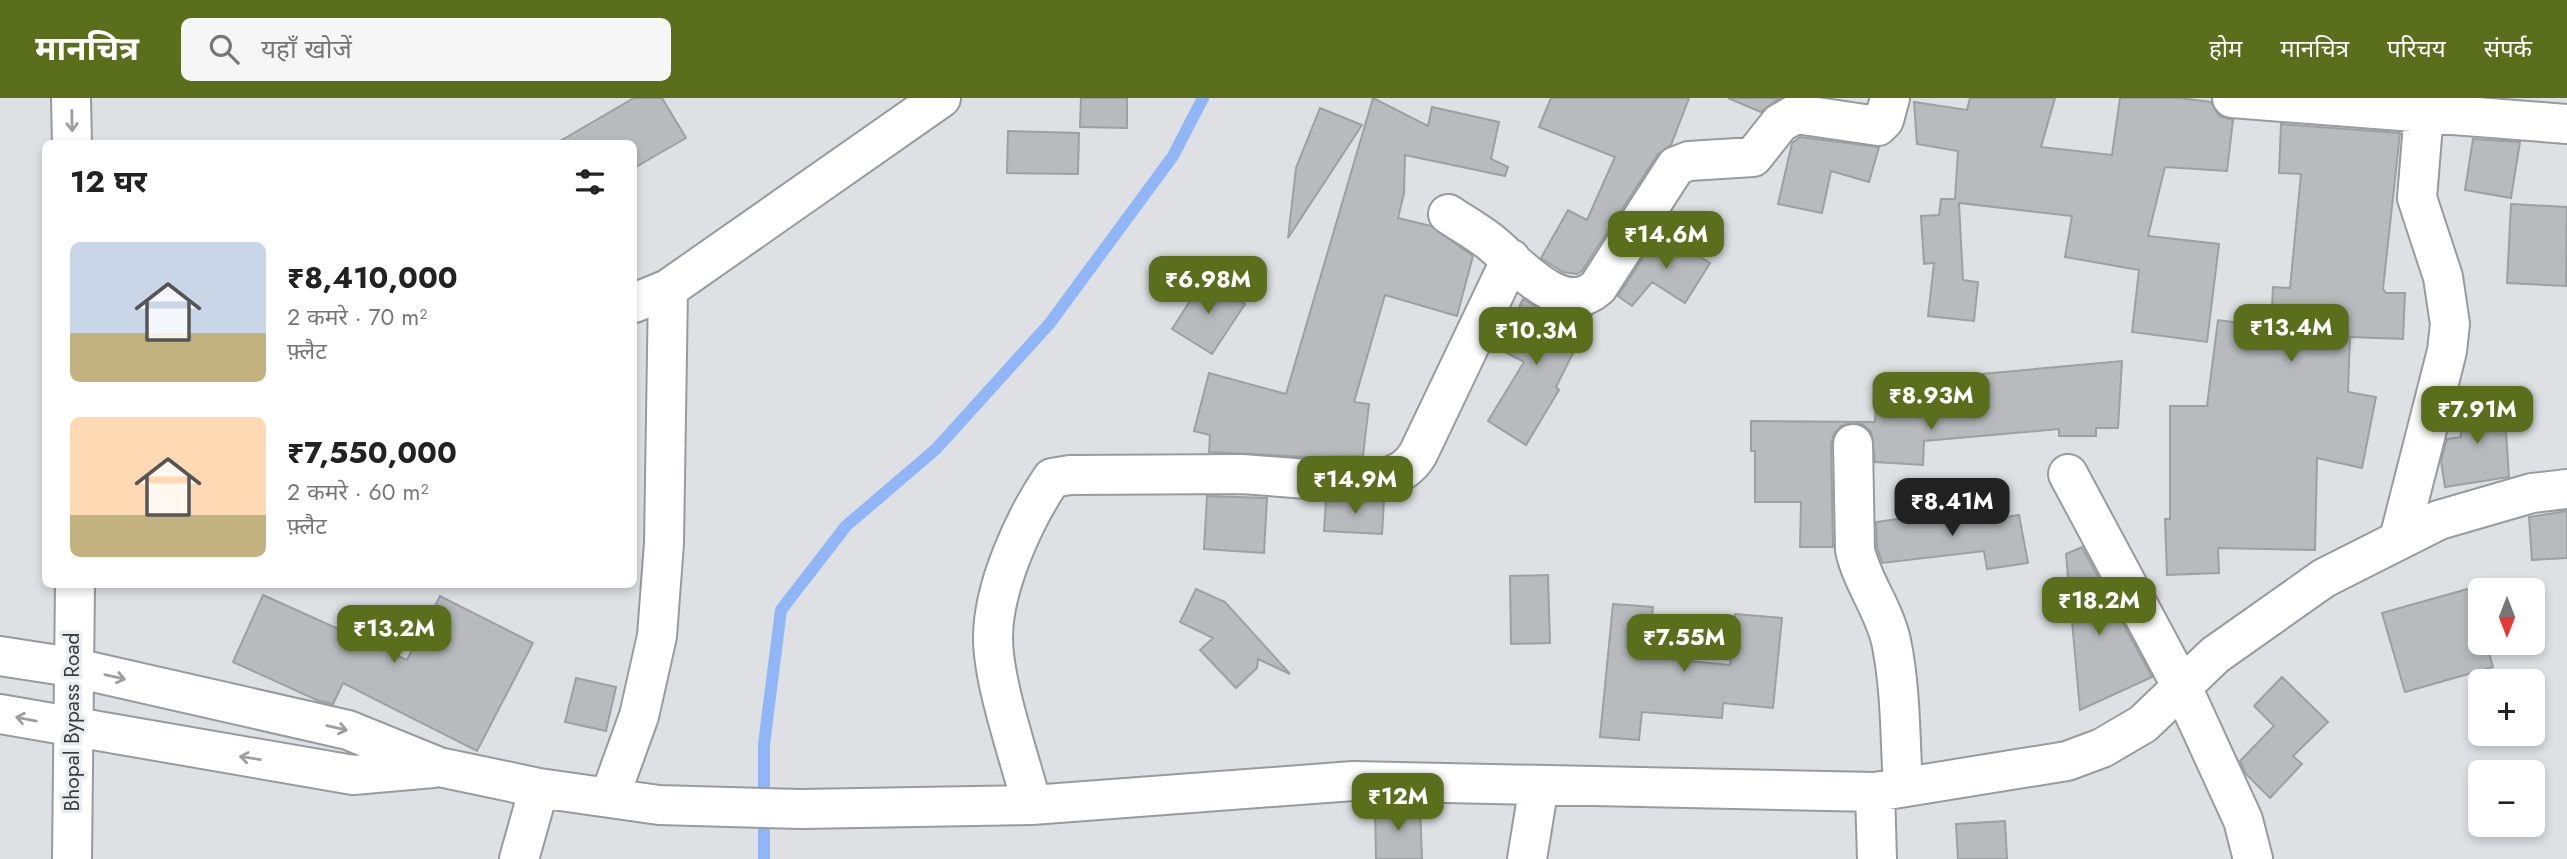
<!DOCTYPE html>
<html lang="hi">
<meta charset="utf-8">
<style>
body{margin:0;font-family:Jost,"Noto Sans Devanagari",sans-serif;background:#f6f6f6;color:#222;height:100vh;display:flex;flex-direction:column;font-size:26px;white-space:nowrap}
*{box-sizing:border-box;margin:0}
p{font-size:23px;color:#767676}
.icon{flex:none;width:38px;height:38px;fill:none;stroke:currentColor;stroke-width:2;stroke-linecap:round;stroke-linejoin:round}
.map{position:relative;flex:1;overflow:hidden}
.sheet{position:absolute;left:42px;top:42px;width:595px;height:448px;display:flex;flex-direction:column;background:#fff;border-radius:10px;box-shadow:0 4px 10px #0003}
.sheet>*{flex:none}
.needle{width:46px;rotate:180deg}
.fabs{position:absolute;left:2468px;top:480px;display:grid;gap:14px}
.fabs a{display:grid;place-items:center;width:77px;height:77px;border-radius:10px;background:#fff;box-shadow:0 4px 10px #0003;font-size:35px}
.price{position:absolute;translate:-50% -60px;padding:0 16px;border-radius:14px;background:#5a6e1c;color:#fff;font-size:23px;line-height:46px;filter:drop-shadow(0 2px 4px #0008)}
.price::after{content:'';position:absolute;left:50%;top:42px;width:21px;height:16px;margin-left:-10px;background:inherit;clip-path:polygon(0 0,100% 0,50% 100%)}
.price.current{background:#222;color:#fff}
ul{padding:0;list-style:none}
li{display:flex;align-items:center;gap:21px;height:175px;padding:0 28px}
li span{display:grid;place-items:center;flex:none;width:196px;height:140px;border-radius:10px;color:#555}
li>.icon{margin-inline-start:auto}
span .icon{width:84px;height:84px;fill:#fffc;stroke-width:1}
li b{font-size:30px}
h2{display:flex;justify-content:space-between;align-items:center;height:84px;padding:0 28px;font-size:30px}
header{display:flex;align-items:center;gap:42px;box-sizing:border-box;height:98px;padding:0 35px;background:#5a6e1c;color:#fff}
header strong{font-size:33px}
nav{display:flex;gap:38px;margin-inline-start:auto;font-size:24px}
.search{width:490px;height:63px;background:#f6f6f6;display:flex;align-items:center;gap:18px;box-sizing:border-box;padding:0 24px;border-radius:10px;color:#767676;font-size:26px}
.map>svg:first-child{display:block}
</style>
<header>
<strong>मानचित्र</strong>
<div class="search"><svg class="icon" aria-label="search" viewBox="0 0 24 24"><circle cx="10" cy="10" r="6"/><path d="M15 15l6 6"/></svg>यहाँ खोजें</div>
<nav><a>होम</a><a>मानचित्र</a><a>परिचय</a><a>संपर्क</a></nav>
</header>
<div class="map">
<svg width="2567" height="761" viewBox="0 0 2567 761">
<rect width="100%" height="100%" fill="#dee0e4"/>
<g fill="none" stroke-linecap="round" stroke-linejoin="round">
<!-- stream -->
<path stroke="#90b6f7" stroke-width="12" d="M764 761V646L781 512 846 428 936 351 1050 225 1173 58 1203 0"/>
</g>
<!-- building -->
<path fill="#b8babd" stroke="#9d9fa2" stroke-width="2" d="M634 0H662L686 40 634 70V46H555Z
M1081 0H1127V30L1080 29Z
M1373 0 1428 28 1432 9 1499 24 1491 61 1508 69 1505 78 1405 57 1404 95 1398 120 1431 128 1473 158 1457 218 1385 197 1354 304 1369 306 1363 358 1308 359 1209 354 1210 337 1194 333 1209 275 1286 296Z
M1551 0H1689L1671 47 1658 56 1582 173 1577 176 1563 174 1541 160 1568 112 1587 122 1615 59 1539 29Z
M1728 0H1780L1761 14Z
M1970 0H2055L2041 49 2112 57 2120 0H2179L2211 4 2219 18 2233 22 2227 73 2165 69 2148 138 2219 146 2207 244 2132 234 2139 172 2065 159 2072 118 1959 105 1963 182 1978 184 1974 223 1928 218 1934 165 1924 166 1921 118 1939 117 1941 101H1955L1958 53 1917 46 1914 4 1967 12Z
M1320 10 1362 27 1288 140 1296 70Z
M2281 26 2400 35 2383 191 2386 195H2405L2403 241 2350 239 2348 294 2376 299 2362 370 2317 360 2315 452 2218 450 2219 475 2167 477 2165 421H2170V308H2207L2218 222 2271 229 2273 189 2290 190 2301 76 2279 75Z
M1008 33 1079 35 1078 76 1007 75Z
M1800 39 1879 49 1869 84 1831 73 1822 115 1778 106 1792 45Z
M2473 41 2520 44 2511 100 2465 92Z
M2511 106 2567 109 2566 188 2507 185Z
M1660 133 1710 165 1685 205 1652 184 1632 208 1618 198Z
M1205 180 1245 206 1212 256 1172 231Z
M1523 201 1545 214 1564 220 1592 217 1556 289 1559 292 1526 347 1488 323 1524 264 1499 251Z
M2122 263 2118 330H2096V338H2059V331L1924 343 1923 367 1875 364 1871 334 1863 327 1853 324 1841 328 1834 336 1831 346 1833 449H1800L1801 404H1755V353H1751V323L1875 324 1876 306 1974 312 1971 277Z
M2504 304 2509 379 2445 389 2441 363 2447 341 2461 339 2460 306Z
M1207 398 1267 400 1264 455 1204 451Z
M1384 401 1382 436 1324 433 1326 402Z
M1967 411 1970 425 2019 417 2028 465 1987 471 1984 453 1882 465 1877 449 1876 424Z
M2567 413V460L2532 462 2529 419Z
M2082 449 2152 579 2080 612 2066 456Z
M1548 477 1550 545 1511 546 1510 478Z
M2471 490 2480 522V544H2486L2493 569 2405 594 2382 515Z
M1196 491 1225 504 1290 576 1258 561 1257 570 1236 590 1200 552 1213 540 1180 524Z
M263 497 407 562 440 498 533 545 477 653 343 585 333 606 319 603 233 564Z
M1613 506 1653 509 1648 559 1730 567 1735 516 1782 520 1773 610 1723 605 1722 620 1642 614 1639 642 1600 639Z
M2282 579 2328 624 2293 658 2302 666 2270 700 2246 676 2240 663 2274 628 2254 608Z
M576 580 616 589 606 633 565 624Z
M1420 707 1422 761H1376L1375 709Z
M2005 723 2007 761H1958L1956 726Z"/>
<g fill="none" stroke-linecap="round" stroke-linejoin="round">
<!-- minor casing -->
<g stroke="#989a9d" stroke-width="42">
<path id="minor" d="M2232 0 2567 26
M1448 116C1462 125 1476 133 1489 143 1517 165 1562 222 1598 189L1676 68 1689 63 1753 59 1780 25 1796 16 1878 28 1884 22 1890 0
M634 205 668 191 941 0
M1853 346 1855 452C1862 484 1884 511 1891 543 1901 590 1900 641 1903 689
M2068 376 2182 589 2243 722 2253 761
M2399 441 2447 253 2450 226 2443 179 2417 100 2424 14
M0 558 71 569 348 632 439 669 539 690 659 707 801 711 1032 707 1353 683 1875 694 2067 663 2102 650 2143 626 2215 557 2324 480 2439 422 2532 395 2567 391
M0 616 353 677 433 670
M1875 694 1877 761
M610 698 639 618 657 538 664 445 668 191
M1032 707C1020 661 993 585 993 540 993 489 1024 421 1052 380L1070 377 1242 376 1307 381 1387 379C1402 374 1410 369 1418 356L1511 161
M519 761 539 690
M1527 761 1539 687"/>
</g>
<!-- highway casing -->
<g stroke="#989a9d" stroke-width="42">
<path id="highway" d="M71 0 72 46
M72 761 75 486"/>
</g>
<!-- minor -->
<use href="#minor" stroke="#fff" stroke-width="38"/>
<!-- highway -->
<use href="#highway" stroke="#fff" stroke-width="38"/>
</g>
<!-- one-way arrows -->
<defs><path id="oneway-shaft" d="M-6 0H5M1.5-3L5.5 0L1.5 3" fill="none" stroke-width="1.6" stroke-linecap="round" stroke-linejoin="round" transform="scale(1.75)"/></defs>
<g stroke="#9d9e9e">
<use href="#oneway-shaft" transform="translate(72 23) rotate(89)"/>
<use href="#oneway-shaft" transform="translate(115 579) rotate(13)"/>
<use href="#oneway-shaft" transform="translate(26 621) rotate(-169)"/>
<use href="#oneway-shaft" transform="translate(337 630) rotate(13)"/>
<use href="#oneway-shaft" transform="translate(250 660) rotate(-171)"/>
</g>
<g text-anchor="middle" stroke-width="7" stroke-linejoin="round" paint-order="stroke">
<!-- street labels -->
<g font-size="21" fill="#3b3c3d" stroke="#ebeef1">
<text transform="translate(72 624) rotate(-90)" y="7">Bhopal Bypass Road</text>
</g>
</g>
</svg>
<div class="fabs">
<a><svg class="needle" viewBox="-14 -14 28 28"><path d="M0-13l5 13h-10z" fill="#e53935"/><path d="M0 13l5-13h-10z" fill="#767676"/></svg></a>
<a>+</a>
<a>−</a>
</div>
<b class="price" style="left:1666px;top:173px">₹14.6M</b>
<b class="price" style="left:1208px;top:218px">₹6.98M</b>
<b class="price" style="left:2291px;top:266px">₹13.4M</b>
<b class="price" style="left:1536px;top:269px">₹10.3M</b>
<b class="price" style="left:1931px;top:334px">₹8.93M</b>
<b class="price" style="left:2477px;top:348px">₹7.91M</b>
<b class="price" style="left:1355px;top:418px">₹14.9M</b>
<b class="price current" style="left:1952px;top:440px">₹8.41M</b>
<b class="price" style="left:2099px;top:539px">₹18.2M</b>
<b class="price" style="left:394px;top:567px">₹13.2M</b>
<b class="price" style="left:1684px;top:576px">₹7.55M</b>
<b class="price" style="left:1398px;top:735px">₹12M</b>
<section class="sheet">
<h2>12 घर<svg class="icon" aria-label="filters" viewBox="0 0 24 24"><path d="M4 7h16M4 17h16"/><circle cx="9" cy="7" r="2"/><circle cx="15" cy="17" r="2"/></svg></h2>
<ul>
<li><span style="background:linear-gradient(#c9d6e8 65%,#c2b280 0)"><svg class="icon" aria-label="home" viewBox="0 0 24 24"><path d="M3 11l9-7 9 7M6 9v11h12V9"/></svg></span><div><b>₹8,410,000</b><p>2 कमरे · 70 m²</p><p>फ़्लैट</p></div></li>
<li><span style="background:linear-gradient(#ffd9b3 70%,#c2b280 0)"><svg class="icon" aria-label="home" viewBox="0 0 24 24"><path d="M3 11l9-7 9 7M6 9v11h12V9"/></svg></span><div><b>₹7,550,000</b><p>2 कमरे · 60 m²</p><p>फ़्लैट</p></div></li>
</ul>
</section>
</div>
